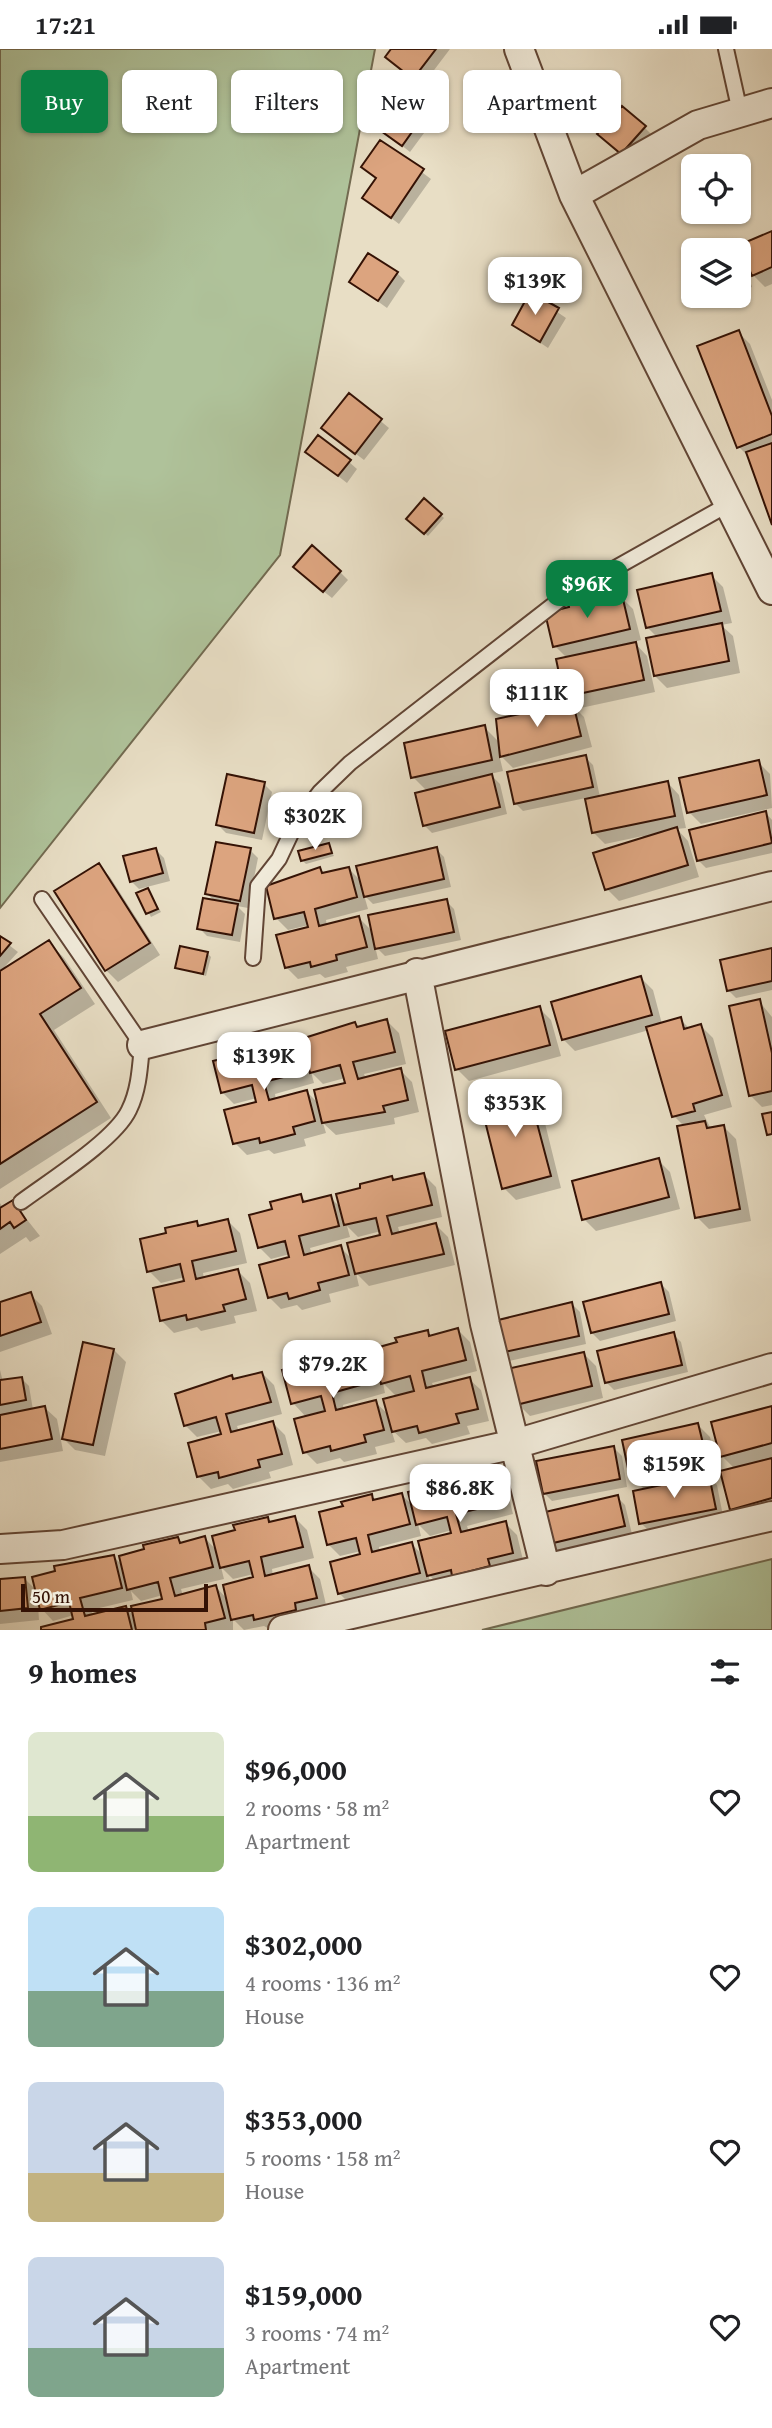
<!DOCTYPE html>
<meta charset="utf-8">
<style>
body{margin:0;font-family:"Gentium Book Plus",serif;background:#f2f2f2;color:#202124;height:100vh;display:flex;flex-direction:column;font-size:26px;white-space:nowrap}
*{box-sizing:border-box;margin:0}
p{font-size:23px;color:#757577}
.icon{flex:none;width:38px;height:38px;fill:none;stroke:currentColor;stroke-width:2;stroke-linecap:round;stroke-linejoin:round}
.map{position:relative;height:1581px;overflow:hidden}
.sheet{display:flex;flex-direction:column;background:#fff;flex:1}
.sheet>*{flex:none}
.top-card{position:absolute;left:21px;top:21px;width:732px;height:63px;display:flex;gap:14px}
.buttons{position:absolute;left:681px;top:105px;display:grid;gap:14px}
.buttons a{display:grid;place-items:center;width:70px;height:70px;border-radius:10px;background:#fff;box-shadow:0 2px 5px #0004;font-size:35px}
.scale{position:absolute;left:21px;bottom:18px;width:187px;box-sizing:border-box;padding-left:7px;border:4px solid #341205;border-top:0;font-size:19px;line-height:24px;white-space:nowrap;color:#341205;-webkit-text-stroke:5px #f0ead9;paint-order:stroke}
.price{position:absolute;translate:-50% -60px;padding:0 16px;border-radius:14px;background:#fff;color:#222;font-size:23px;line-height:46px;filter:drop-shadow(0 2px 4px #0008)}
.price::after{content:'';position:absolute;left:50%;top:42px;width:21px;height:16px;margin-left:-10px;background:inherit;clip-path:polygon(0 0,100% 0,50% 100%)}
.price.on{background:#0b8043;color:#fff}
ul{padding:0;list-style:none}
li{display:flex;align-items:center;gap:21px;height:175px;padding:0 28px}
li span{display:grid;place-items:center;flex:none;width:196px;height:140px;border-radius:10px;color:#555}
li>.icon{margin-inline-start:auto}
span .icon{width:84px;height:84px;fill:#fffc;stroke-width:1}
li b{font-size:30px}
h2{display:flex;justify-content:space-between;align-items:center;height:84px;padding:0 28px;font-size:30px}
.tag{padding:0 24px;border-radius:10px;background:#fff;box-shadow:0 2px 5px #0004;font-size:24px;line-height:63px}
.tag.on{background:#0b8043;color:#fff}
.status{display:flex;justify-content:space-between;align-items:center;height:49px;padding:0 35px;background:#fff;direction:ltr}
.status svg{height:19px;fill:currentColor}
.map>svg:first-child{display:block}
</style>
<div class="status"><b>17:21</b><svg viewBox="0 0 49 12"><path d="M0 12V9h3v3zM5 12V6h3v6zM10 12V3h3v9zM15 12V0h3v12zM26 1h20v11H26zM47 4h2v5h-2z"/></svg></div>
<div class="map">
<svg width="772" height="1581" viewBox="0 0 772 1581">
<rect width="100%" height="100%" fill="#e8dec5"/>
<filter id="stains"><feTurbulence type="fractalNoise" baseFrequency=".00286" numOctaves="4"/><feColorMatrix values="0 0 0 0 .2 0 0 0 0 .09 0 0 0 0 .02 0 0 0 .5 -.17"/></filter>
<radialGradient id="worn" r=".72"><stop offset=".6" stop-color="#630" stop-opacity="0"/><stop offset="1" stop-color="#630" stop-opacity=".3"/></radialGradient>
<!-- green -->
<path fill="#afc29a" stroke="#726a50" stroke-width="2" d="M0 0H375L280 506 0 859Z
M772 1510V1581H482Z"/>
<!-- shadow -->
<path fill="#0003" fill-rule="evenodd" d="M394 0H450L422 37 387 8Z
M395 26 441 61 410 103 376 76 389 59 379 49Z
M644 78 652 86 630 112 607 93Z
M381 93 431 130 399 175 364 148 377 130 363 118Z
M772 184V235L765 238 753 226Z
M732 193 741 202 752 238 738 243V201H706Z
M397 224 405 232 387 259 351 233Z
M531 245 566 269 548 299 514 276Z
M738 283 750 295 772 351V471L750 409 739 398Z
M349 346 389 379 364 411 331 386Z
M316 410 349 413 357 420 347 434Z
M425 452 444 469 428 487 408 470Z
M340 523 348 531 332 549 303 526Z
M711 526 723 538 732 574 721 576 733 587 740 624 667 639 655 627 657 588 647 578Z
M596 548 600 553 621 548 633 560 641 591 634 593 647 607 655 643 576 660 584 668 592 698 513 719 499 705 503 722 490 725 500 735 507 765 432 784 424 776 428 743 413 728 484 678 500 694 497 671 574 655 566 647 567 609 555 597 572 559Z
M585 708 593 716 600 748 668 734 679 746 686 779 677 780 688 792 699 828 619 852 607 840 643 787 605 795 593 783 586 749 523 762 515 754Z
M758 713 770 725 772 759 701 775 689 763Z
M264 735 272 743 262 791 226 784 218 776Z
M766 764 772 771V804L706 819 698 811Z
M328 796 334 807 306 815 302 811Z
M436 800 444 808 451 838 373 855 364 846 368 860 326 871 327 877 359 869 374 884 446 852 454 860 461 891 385 907 375 897 378 910 346 918 348 923 325 929 320 925 298 930 286 918 310 879 309 876 288 881 276 869 320 820 325 825 348 819 362 833Z
M156 801 164 809 170 832 139 840 131 832Z
M250 801 258 809 248 859 237 857 245 865 240 893 207 887 199 879 216 853 207 845Z
M99 816 110 828 160 906 118 933 106 921Z
M148 841 161 863 151 868 139 845Z
M0 889 18 903 0 923Z
M49 893 64 909 95 955 54 981 111 1069 0 1140V924Z
M772 901V941L736 949 728 941Z
M207 904 211 908 206 927 177 918Z
M641 929 653 941 662 975 680 970 690 980 701 977 713 989 732 1058 704 1066 711 1080 724 1078 736 1090 751 1172 709 1180 697 1168 684 1077 674 1067 649 981 575 1002 563 990Z
M759 952 772 968V1056L762 1058 750 1046Z
M539 959 551 971 561 1007 469 1032 457 1020Z
M387 972 399 984 406 1015 364 1025 366 1030 400 1021 412 1033 419 1063 394 1069 395 1075 336 1086 323 1074 326 1084 304 1090 306 1097 274 1105 269 1101 247 1106 235 1094 258 1054 257 1049 234 1055 222 1043 294 992 307 1005 355 975 359 980ZM311 1023 323 1035 345 1029 347 1035 319 1055 307 1043 276 1051 275 1045 314 1034Z
M528 1042 540 1054 561 1139 516 1151 504 1139Z
M658 1111 670 1123 680 1160 596 1182 584 1170Z
M424 1126 436 1138 442 1168 398 1178 400 1185 436 1176 448 1188 455 1216 369 1237 356 1224 359 1237 329 1245 331 1253 302 1261 297 1256 281 1260 269 1248 291 1209 290 1205 271 1210 259 1198 274 1161 300 1147 308 1154 330 1148 342 1160 391 1129 395 1133ZM347 1177 358 1188 381 1182 382 1187 353 1211 340 1198 312 1206 310 1199 350 1188Z
M13 1153 40 1187 30 1193 26 1188 0 1205V1154L3 1159Z
M228 1172 240 1184 247 1214 203 1224 204 1230 238 1222 250 1234 257 1262 234 1267 236 1274 201 1282 197 1278 174 1284 162 1272 155 1240 187 1233 185 1228 161 1234 149 1222 168 1185 196 1174 201 1179Z
M661 1235 669 1243 676 1272 600 1292 592 1284Z
M30 1245 42 1257 52 1285 0 1303V1255Z
M572 1255 580 1263 586 1295 509 1312 502 1304Z
M458 1281 470 1293 477 1322 432 1334 434 1339 469 1330 481 1341 489 1372 467 1377 470 1385 432 1395 426 1389 406 1394 391 1380 395 1393 375 1398 377 1405 344 1413 340 1409 317 1415 305 1403 307 1369 293 1354 310 1316 335 1303 340 1308 366 1301 378 1313 427 1283 432 1288ZM383 1334 397 1348 390 1367 375 1353 344 1361 343 1356 385 1344Z
M673 1285 681 1293 688 1323 614 1341 606 1333Z
M114 1301 126 1313 105 1407 75 1401 63 1389Z
M584 1305 596 1317 603 1349 530 1367 518 1355Z
M0 1321 3 1333 21 1329 29 1337 33 1361 45 1359 57 1370 63 1402 0 1413Z
M262 1324 274 1336 282 1365 237 1377 239 1383 273 1374 285 1386 293 1416 269 1423 271 1429 233 1440 228 1435 211 1440 199 1428 190 1395 223 1386 222 1382 197 1388 185 1376 231 1328 235 1331Z
M772 1359V1464L743 1472 732 1460 735 1420 722 1407Z
M698 1376 710 1388 718 1423 706 1425 717 1436 723 1467 649 1482 641 1474 645 1441 632 1428Z
M614 1399 622 1407 627 1438 552 1452 544 1444Z
M494 1425 506 1437 513 1465 467 1477 469 1483 505 1474 517 1486 524 1515 441 1538 428 1525 431 1536 351 1556 339 1544 362 1506 361 1502 340 1507 328 1495 345 1458 372 1447 377 1452 402 1446 414 1458 434 1439 461 1426 467 1432ZM418 1475 430 1487 452 1481 453 1486 424 1508 412 1495 380 1503 379 1498 421 1487Z
M617 1448 625 1456 632 1485 558 1502 550 1494Z
M295 1469 307 1481 314 1509 272 1520 273 1527 308 1518 320 1530 327 1560 271 1581 264 1577 244 1581 233 1570V1581H43L75 1572 74 1566 53 1572 38 1556 39 1571 0 1575V1530H25L37 1542 114 1508 124 1518 178 1490 183 1495 205 1489 217 1502 237 1482 267 1470 272 1474ZM221 1518 233 1530 254 1525 255 1530 228 1551 216 1538 183 1547 181 1540 224 1530ZM131 1542 141 1552 163 1546 164 1551 135 1568 126 1559 93 1567 91 1561 133 1551Z"/>
<!-- building -->
<path fill="#dca47f" stroke="#341205" stroke-width="2" d="M391 0H436L413 30 385 8Z
M395 23 434 52 402 97 374 77 388 57 376 49Z
M622 57 646 77 621 105 597 85Z
M380 91 424 120 391 169 362 149 376 129 361 118Z
M772 182V218L752 227 739 196Z
M732 191 736 201H700Z
M368 204 398 223 378 252 349 233Z
M738 210 745 230 738 232Z
M530 243 559 259 540 293 512 276Z
M739 281 772 367V385L737 399 697 297Z
M349 344 382 370 355 405 321 379Z
M318 386 351 411 338 427 305 403Z
M772 394V476L746 403Z
M424 449 442 465 424 485 406 470Z
M312 496 341 522 323 543 293 518Z
M712 524 721 562 646 579 637 541Z
M596 546 598 552 622 546 630 580 553 598 545 564 569 558 568 553Z
M722 574 729 612 654 627 646 589Z
M636 593 644 631 564 648 556 610Z
M573 654 581 687 500 708 496 670Z
M485 676 492 711 411 729 404 694Z
M586 706 593 738 514 755 507 723Z
M759 711 767 746 687 764 679 729Z
M227 725 265 733 254 784 216 776Z
M492 725 500 758 423 777 415 744Z
M668 732 675 767 592 784 585 750Z
M766 762 772 794 697 812 689 781Z
M677 778 688 816 605 841 593 804Z
M216 793 251 799 240 852 205 845Z
M329 794 332 804 301 812 298 802Z
M437 798 444 830 364 848 356 817Z
M156 799 163 824 130 833 123 807Z
M99 814 150 894 105 922 54 842Z
M320 818 322 824 349 818 357 848 315 860 319 877 359 867 367 898 336 906 337 911 311 918 310 913 285 919 276 886 308 878 304 863 274 870 266 837Z
M148 839 158 860 146 865 136 844Z
M203 849 238 855 232 886 197 880Z
M447 850 454 883 375 900 368 866Z
M0 887 11 894 0 907Z
M49 891 81 939 40 965 97 1053 0 1115V922Z
M180 897 208 903 203 925 175 919Z
M772 899V932L727 942 720 911Z
M641 927 652 966 562 991 551 953Z
M760 950 772 1004V1042L749 1047 729 957Z
M540 957 550 996 455 1021 445 982Z
M681 968 684 980 701 975 722 1046 693 1055 695 1062 672 1068 646 978Z
M387 970 395 1003 353 1013 358 1030 401 1019 408 1051 383 1057 385 1063 322 1074 314 1041 345 1034 340 1016 310 1024 301 990 355 973 357 978Z
M295 991 303 1023 264 1033 269 1051 307 1041 315 1072 293 1078 295 1085 260 1094 259 1089 233 1095 224 1061 256 1053 252 1036 221 1044 213 1012 236 1006 235 1001Z
M528 1040 551 1127 502 1140 480 1052Z
M772 1063V1085L767 1086 762 1065Z
M705 1072 707 1079 724 1076 740 1160 695 1169 677 1077Z
M659 1109 669 1148 582 1171 572 1132Z
M424 1124 432 1156 387 1167 392 1185 436 1174 444 1205 355 1225 347 1194 380 1186 376 1169 344 1176 336 1145 360 1139V1135L392 1127 393 1131Z
M301 1145 303 1153 331 1146 339 1177 299 1187 304 1206 341 1196 349 1226 318 1234 320 1241 289 1250 287 1244 268 1249 259 1216 289 1208 285 1192 258 1199 249 1166 272 1160 270 1153Z
M13 1151 26 1171 14 1179 10 1173 0 1180V1159Z
M228 1170 236 1202 192 1212 196 1230 238 1220 246 1250 223 1256 225 1262 187 1271 186 1266 160 1272 153 1239 184 1232 180 1215 147 1223 140 1190 166 1184 165 1179 197 1172 198 1177Z
M661 1233 669 1265 591 1284 583 1253Z
M31 1243 41 1273 0 1287V1253Z
M572 1253 579 1287 500 1304 494 1272Z
M458 1279 466 1311 422 1322 426 1339 470 1328 478 1360 456 1365 459 1374 419 1384 417 1377 392 1383 383 1350 414 1342 410 1327 381 1335 372 1300 397 1293 395 1289 428 1281 429 1287Z
M674 1283 682 1316 605 1334 597 1302Z
M83 1293 114 1300 93 1396 62 1390Z
M366 1299 375 1332 332 1344 336 1361 376 1351 384 1381 364 1386 366 1393 331 1402 330 1397 303 1404 294 1370 325 1362 321 1347 291 1355 282 1321 307 1314 306 1310 336 1302 338 1307Z
M584 1303 592 1337 516 1356 507 1320Z
M262 1323 271 1353 226 1365 231 1383 273 1372 282 1405 258 1411 260 1418 219 1429 218 1423 197 1428 188 1394 221 1385 216 1368 184 1377 175 1345 232 1326 233 1330Z
M22 1328 26 1351 0 1356V1331Z
M45 1357 52 1390 0 1400V1366Z
M772 1357V1394L720 1408 711 1373Z
M698 1374 707 1411 630 1429 622 1391Z
M614 1397 620 1430 543 1445 536 1412Z
M772 1409V1449L730 1461 720 1422Z
M494 1423 502 1454 456 1465 461 1483 506 1472 513 1504 488 1510 490 1517 452 1527 451 1521 427 1527 418 1492 451 1484 447 1468 416 1476 408 1443 432 1437 430 1431 462 1424 464 1431Z
M709 1426 716 1460 639 1475 633 1442Z
M402 1444 410 1475 368 1486 372 1503 412 1493 420 1524 338 1545 330 1513 360 1505 356 1489 327 1496 319 1463 343 1457 341 1453 372 1445 373 1451Z
M618 1446 625 1477 549 1495 541 1464Z
M295 1467 303 1498 261 1508 265 1527 309 1516 317 1549 295 1554 296 1561 254 1571 253 1566 231 1571 223 1536 253 1528 249 1512 220 1519 212 1487 235 1481 233 1476 268 1468 269 1473Z
M205 1487 213 1518 170 1529 175 1547 216 1536 225 1569 205 1574 206 1581H136L131 1557 162 1550 158 1533 127 1541 119 1507 144 1500 143 1496 178 1488 180 1494Z
M114 1506 122 1539 80 1549 85 1567 126 1557 132 1581H41V1578L73 1570 69 1553 40 1561 32 1528 55 1522 54 1517Z
M25 1528 28 1559 0 1562V1530Z"/>
<g fill="none" stroke-linecap="round" stroke-linejoin="round">
<!-- service casing -->
<g stroke="#614535" stroke-width="18">
<path id="service" d="M726 0 740 63
M253 909 258 837 279 810 295 776 320 743 350 714 562 549 729 455
M21 1153C49 1132 115 1091 129 1061 139 1041 140 1018 142 996L42 850"/>
</g>
<!-- minor casing -->
<g stroke="#614535" stroke-width="32">
<path id="minor" d="M519 0 574 146 772 541
M574 146 698 76 772 54
M417 924 485 1275 546 1522
M142 996 772 837
M0 1500 63 1496 515 1395 772 1319
M283 1581 772 1467"/>
</g>
<!-- service -->
<use href="#service" stroke="#f0ead9" stroke-width="14"/>
<!-- minor -->
<use href="#minor" stroke="#f0ead9" stroke-width="28"/>
</g>
<rect width="100%" height="100%" filter="url(#stains)"/>
<rect width="100%" height="100%" fill="url(#worn)"/>
</svg>
<div class="buttons">
<a><svg class="icon" aria-label="locate" viewBox="0 0 24 24"><circle cx="12" cy="12" r="6"/><path d="M12 2v4M12 18v4M2 12h4M18 12h4"/></svg></a>
<a><svg class="icon" aria-label="layers" viewBox="0 0 24 24"><path d="M12 4l9 5-9 5-9-5zM3 14l9 5 9-5"/></svg></a>
</div>
<div class="scale">50 m</div>
<b class="price" style="left:535px;top:268px">$139K</b>
<b class="price on" style="left:587px;top:571px">$96K</b>
<b class="price" style="left:537px;top:680px">$111K</b>
<b class="price" style="left:315px;top:803px">$302K</b>
<b class="price" style="left:264px;top:1043px">$139K</b>
<b class="price" style="left:515px;top:1090px">$353K</b>
<b class="price" style="left:333px;top:1351px">$79.2K</b>
<b class="price" style="left:674px;top:1451px">$159K</b>
<b class="price" style="left:460px;top:1475px">$86.8K</b>
<div class="top-card">
<a class="tag on">Buy</a>
<a class="tag">Rent</a>
<a class="tag">Filters</a>
<a class="tag">New</a>
<a class="tag">Apartment</a>
</div>
</div>
<section class="sheet">
<h2>9 homes<svg class="icon" aria-label="filters" viewBox="0 0 24 24"><path d="M4 7h16M4 17h16"/><circle cx="9" cy="7" r="2"/><circle cx="15" cy="17" r="2"/></svg></h2>
<ul>
<li><span style="background:linear-gradient(#dfe7d0 60%,#8fb573 0)"><svg class="icon" aria-label="home" viewBox="0 0 24 24"><path d="M3 11l9-7 9 7M6 9v11h12V9"/></svg></span><div><b>$96,000</b><p>2 rooms · 58 m²</p><p>Apartment</p></div><svg class="icon" aria-label="heart" viewBox="0 0 24 24"><path d="M12 20l-8-8c-3-5 5-10 8-4 3-6 11-1 8 4z"/></svg></li>
<li><span style="background:linear-gradient(#bfe0f5 60%,#7fa58c 0)"><svg class="icon" aria-label="home" viewBox="0 0 24 24"><path d="M3 11l9-7 9 7M6 9v11h12V9"/></svg></span><div><b>$302,000</b><p>4 rooms · 136 m²</p><p>House</p></div><svg class="icon" aria-label="heart" viewBox="0 0 24 24"><path d="M12 20l-8-8c-3-5 5-10 8-4 3-6 11-1 8 4z"/></svg></li>
<li><span style="background:linear-gradient(#c9d6e8 65%,#c2b280 0)"><svg class="icon" aria-label="home" viewBox="0 0 24 24"><path d="M3 11l9-7 9 7M6 9v11h12V9"/></svg></span><div><b>$353,000</b><p>5 rooms · 158 m²</p><p>House</p></div><svg class="icon" aria-label="heart" viewBox="0 0 24 24"><path d="M12 20l-8-8c-3-5 5-10 8-4 3-6 11-1 8 4z"/></svg></li>
<li><span style="background:linear-gradient(#c9d6e8 65%,#7fa58c 0)"><svg class="icon" aria-label="home" viewBox="0 0 24 24"><path d="M3 11l9-7 9 7M6 9v11h12V9"/></svg></span><div><b>$159,000</b><p>3 rooms · 74 m²</p><p>Apartment</p></div><svg class="icon" aria-label="heart" viewBox="0 0 24 24"><path d="M12 20l-8-8c-3-5 5-10 8-4 3-6 11-1 8 4z"/></svg></li>
</ul>
</section>
